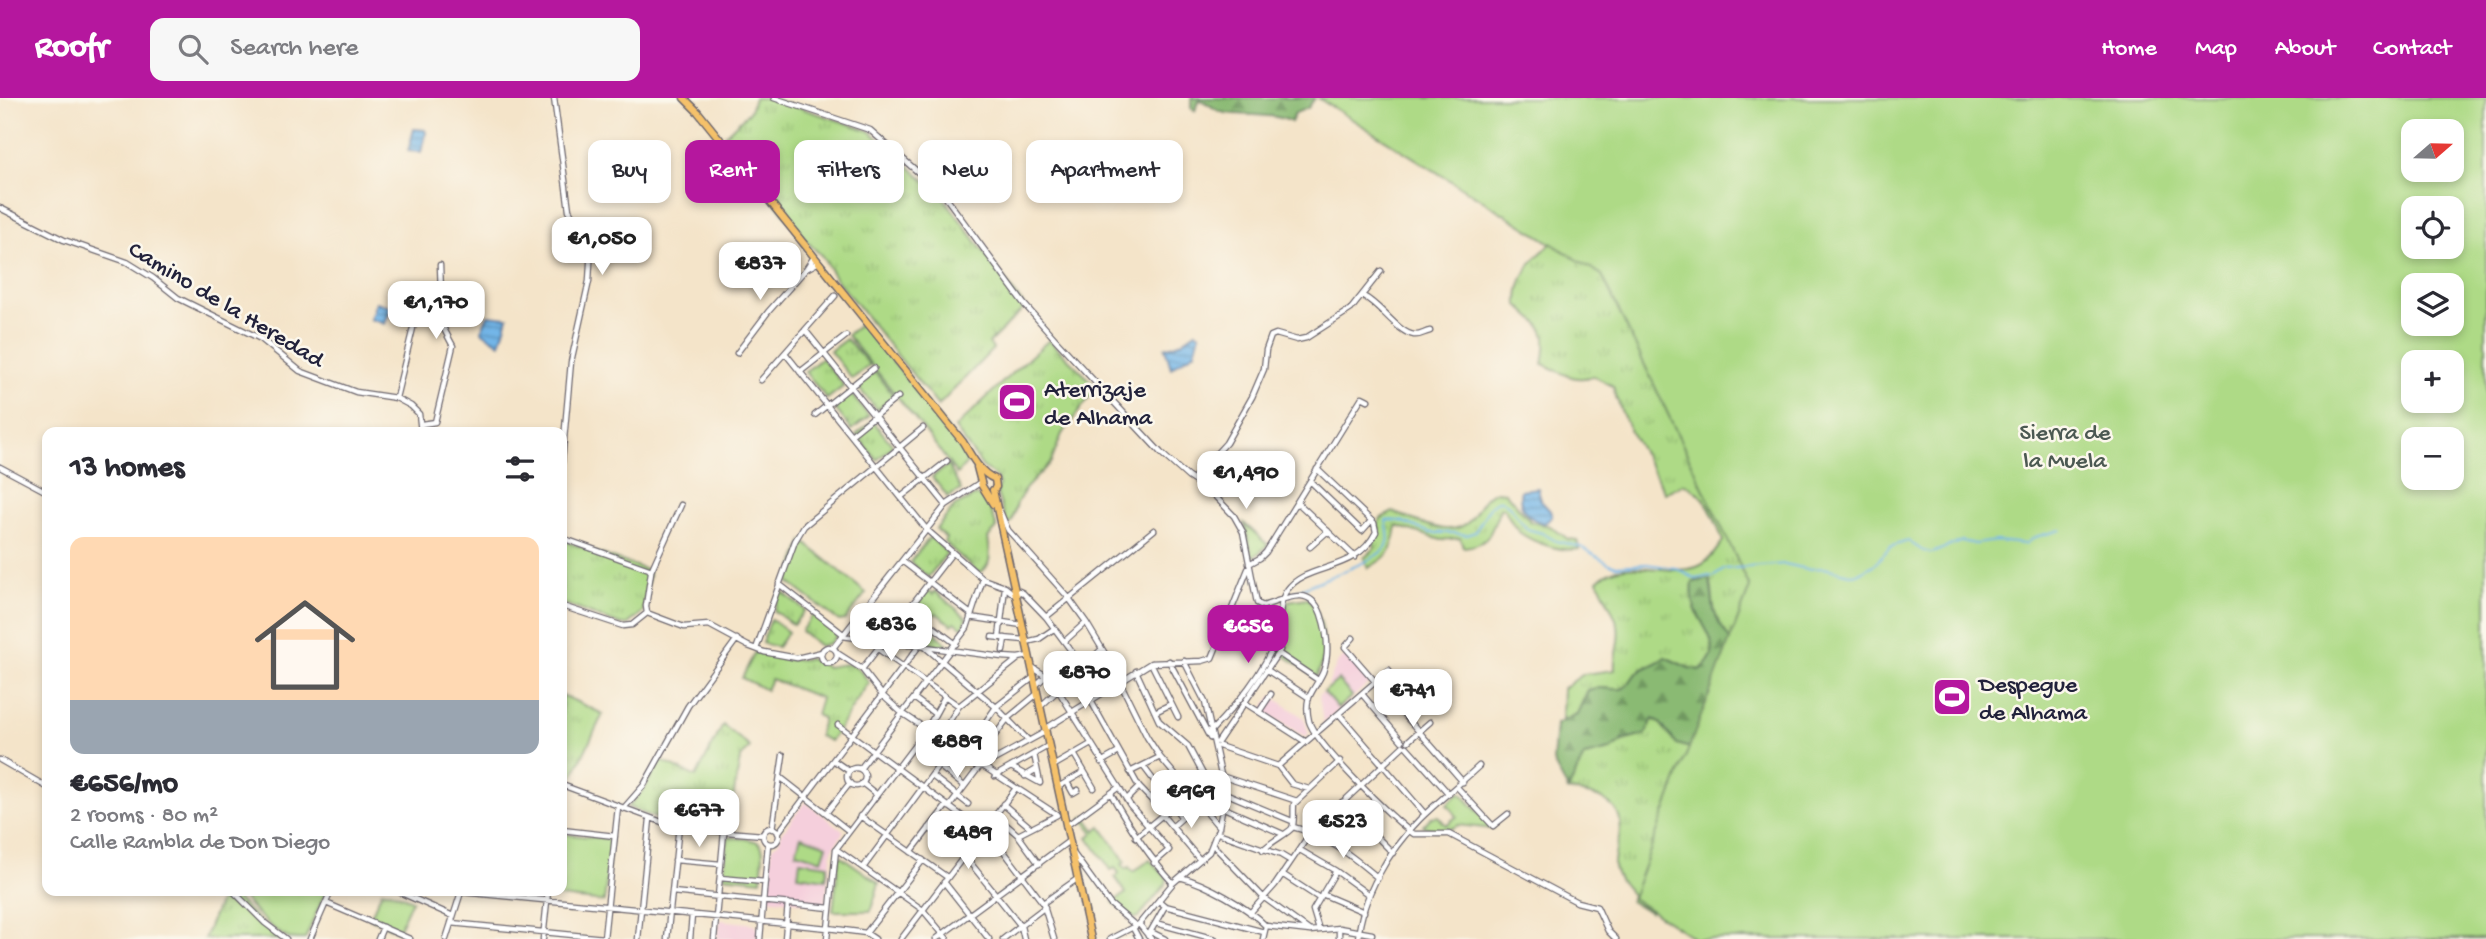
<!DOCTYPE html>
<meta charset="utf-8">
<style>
body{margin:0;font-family:"Gochi Hand",sans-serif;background:#f7f7f7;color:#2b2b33;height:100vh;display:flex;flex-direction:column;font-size:26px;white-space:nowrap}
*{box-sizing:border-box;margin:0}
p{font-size:23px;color:#7c7c81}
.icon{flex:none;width:38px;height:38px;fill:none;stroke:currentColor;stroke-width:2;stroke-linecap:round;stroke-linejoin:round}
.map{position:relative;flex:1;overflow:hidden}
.side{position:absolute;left:42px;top:329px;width:525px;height:469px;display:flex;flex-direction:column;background:#fff;border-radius:14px;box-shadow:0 4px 10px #0003}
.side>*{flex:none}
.top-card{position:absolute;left:588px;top:42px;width:665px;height:63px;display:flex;gap:14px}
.needle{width:46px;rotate:70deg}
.tools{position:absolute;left:2401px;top:21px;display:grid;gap:14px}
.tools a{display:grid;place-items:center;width:63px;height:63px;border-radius:14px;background:#fff;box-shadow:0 4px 10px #0003;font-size:35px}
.price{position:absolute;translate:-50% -60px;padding:0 16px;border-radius:14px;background:#fff;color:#222;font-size:23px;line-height:46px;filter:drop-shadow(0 2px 4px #0008)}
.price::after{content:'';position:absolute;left:50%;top:42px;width:21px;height:16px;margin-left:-10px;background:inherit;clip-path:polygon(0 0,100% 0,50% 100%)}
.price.selected{background:#b5179e;color:#fff}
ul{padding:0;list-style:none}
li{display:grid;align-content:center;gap:14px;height:371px;padding:0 28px}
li+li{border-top:2px solid #e1e1e2}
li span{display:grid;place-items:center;height:217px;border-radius:14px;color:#555}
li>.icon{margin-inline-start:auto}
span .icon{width:126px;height:126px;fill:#fffc;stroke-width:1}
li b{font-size:30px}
h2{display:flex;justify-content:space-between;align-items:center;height:84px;padding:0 28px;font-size:30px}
.chip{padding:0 24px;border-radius:14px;background:#fff;box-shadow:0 4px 10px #0003;font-size:24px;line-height:63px}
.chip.selected{background:#b5179e;color:#fff}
header{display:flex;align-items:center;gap:42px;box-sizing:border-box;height:98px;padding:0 35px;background:#b5179e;color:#fff}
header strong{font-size:33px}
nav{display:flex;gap:38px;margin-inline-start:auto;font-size:24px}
.search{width:490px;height:63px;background:#f7f7f7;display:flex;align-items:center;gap:18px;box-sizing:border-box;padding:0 24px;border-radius:14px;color:#7c7c81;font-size:26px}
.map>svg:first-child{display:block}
</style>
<header>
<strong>Roofr</strong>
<div class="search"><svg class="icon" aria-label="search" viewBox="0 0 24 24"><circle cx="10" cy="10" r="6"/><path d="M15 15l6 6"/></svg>Search here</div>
<nav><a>Home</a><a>Map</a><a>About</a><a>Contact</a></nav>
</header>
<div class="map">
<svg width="2486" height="841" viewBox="0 0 2486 841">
<defs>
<pattern id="grass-tufts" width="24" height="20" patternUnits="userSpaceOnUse" patternTransform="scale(1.75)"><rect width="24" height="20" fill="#aeda86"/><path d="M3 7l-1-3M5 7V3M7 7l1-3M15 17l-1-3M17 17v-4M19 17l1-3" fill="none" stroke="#95bb75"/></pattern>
<pattern id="forest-firs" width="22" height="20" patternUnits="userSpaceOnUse" patternTransform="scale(1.75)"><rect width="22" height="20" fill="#8aba73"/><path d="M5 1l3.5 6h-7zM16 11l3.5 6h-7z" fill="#709760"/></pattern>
<pattern id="water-rules" width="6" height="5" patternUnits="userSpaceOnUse" patternTransform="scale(1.75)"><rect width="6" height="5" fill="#73b6e8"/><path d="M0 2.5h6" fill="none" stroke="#5e94bd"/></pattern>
</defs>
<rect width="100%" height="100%" fill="#fbf7ec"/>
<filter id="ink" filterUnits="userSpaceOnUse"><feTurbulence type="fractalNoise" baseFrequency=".0143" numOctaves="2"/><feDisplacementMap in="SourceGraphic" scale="14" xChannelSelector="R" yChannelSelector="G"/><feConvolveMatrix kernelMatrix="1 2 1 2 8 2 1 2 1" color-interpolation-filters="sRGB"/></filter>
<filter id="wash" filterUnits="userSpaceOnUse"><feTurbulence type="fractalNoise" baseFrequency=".00686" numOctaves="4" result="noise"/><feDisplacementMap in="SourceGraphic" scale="28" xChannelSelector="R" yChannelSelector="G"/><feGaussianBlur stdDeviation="1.57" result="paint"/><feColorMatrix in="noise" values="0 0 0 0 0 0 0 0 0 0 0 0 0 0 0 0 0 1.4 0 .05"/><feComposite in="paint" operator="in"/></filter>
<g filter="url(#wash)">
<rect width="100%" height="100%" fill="#f4e4c9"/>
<!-- built -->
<path fill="#f5cfdc" d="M1347 557 1370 584 1323 626 1319 597 1330 588 1328 586 1338 564Z
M1272 598 1304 620 1309 637 1305 639 1262 612Z
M805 704 844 733 832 752 825 807 767 800 772 749 779 744 781 736Z
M720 822 755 826 758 830 757 841H717Z"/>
<!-- grass -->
<path fill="url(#grass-tufts)" stroke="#687e60" stroke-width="2" fill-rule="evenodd" d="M754 0H770L870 33 943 99 1025 209 989 245 993 251 938 308 836 181 821 157 804 141 723 39 750 13Z
M1610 0C1628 0 1659 0 1677 0 1705 6 1725 31 1736 55L1722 57 1708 40 1692 34 1677 40 1680 55 1697 56 1706 60V77L1723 97 1726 113 1740 128 1764 125 1762 149 1768 165 1805 202 1820 240 1833 248 1860 280 1882 329 1900 337 1923 374 1944 389 1966 427 1968 454 1977 460 1983 468 1975 493 1976 512 1951 540 1947 562 1938 571V576L1957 595 1971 623 1990 641 1998 670 2001 700 2005 707 2021 714 2027 721 2031 735 2075 796 2106 807 2112 815 2101 817 2064 792 2040 760 2030 758 2026 760 2036 770 2035 776 2062 819 2069 822 2076 819 2092 817 2101 841H1699L1655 810 1650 808V814L1630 803 1632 797C1625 788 1616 781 1614 769 1612 747 1635 721 1605 703 1596 696 1579 695 1568 692L1584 658 1610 652 1622 643 1645 637 1652 621 1660 625 1677 646 1694 651 1710 659 1734 678 1745 690 1761 694 1795 746C1799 743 1803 736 1807 734 1830 718 1855 744 1874 753 1886 746 1897 738 1900 724L1886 706 1883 697V676L1879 668 1863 657 1826 623 1820 613C1834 599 1849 601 1851 578 1865 594 1868 609 1872 630L1877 634 1886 629C1905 635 1923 663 1929 681L1936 683 1947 646 1932 602 1918 586 1906 602C1895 605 1889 603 1881 595L1858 547 1841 532 1815 526 1775 498 1768 497 1760 525 1754 538 1755 559C1733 550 1717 535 1714 509 1712 500 1713 490 1710 481L1693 484C1692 494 1692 502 1696 512 1706 535 1726 551 1700 572L1689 570 1665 559C1656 567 1645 568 1636 576 1631 580 1629 590 1621 591 1609 593 1600 587 1588 592L1577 616 1562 623 1563 590 1584 576 1615 572C1613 557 1621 544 1618 528 1617 519 1602 494 1598 482 1625 455 1672 482 1701 467 1711 462 1716 452 1723 443 1716 424 1705 391 1683 386L1665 395C1647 359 1623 328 1613 288L1593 278C1574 285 1561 274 1543 266 1550 229 1542 230 1518 207 1517 192 1523 175 1533 163 1540 154 1548 151 1554 141L1562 138 1555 125 1559 117 1588 100 1604 83 1612 79 1621 75 1640 72 1665 57 1639 36 1621 11ZM1790 215C1806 215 1811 228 1818 240 1825 251 1839 258 1841 271 1828 263 1819 247 1808 236 1802 230 1795 227 1789 221ZM1784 232 1795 236 1816 259 1840 279 1845 293 1850 298 1851 304 1842 298 1834 282 1792 244 1784 242 1782 235ZM1862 297 1875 323 1884 334 1899 345 1907 362 1912 365 1917 375 1938 390 1948 417 1945 419 1940 416 1933 399 1911 383 1897 366 1883 354 1873 338 1859 324 1871 333 1872 328 1864 311ZM1909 666 1913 667C1917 674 1916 678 1911 685L1913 692 1918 694C1923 706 1934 721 1945 727L1947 733 1942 737 1936 738 1909 722 1904 709H1898C1896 704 1898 677 1899 669ZM1981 708C1996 716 2031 724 2022 750L2016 751C2009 744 2003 744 1994 739 1984 734 1977 727 1970 719L1971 715Z
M846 241 870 267 852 281 830 253Z
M1049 242 1097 289 1062 336 1051 364 1026 390 1017 405 1012 423 1008 427 997 396 999 386 997 380 983 369 955 330 1012 275Z
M822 260 844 288 827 301 805 274Z
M875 274 894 298 877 312 857 288Z
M850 295 869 318 852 332 833 308Z
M873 323 893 348 877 362 856 337Z
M948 367 961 392 948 399 932 379Z
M1496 393 1505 394 1531 424 1550 428 1568 441 1577 442 1579 451C1560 454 1534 445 1519 434 1513 429 1509 417 1503 410L1500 411C1490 435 1491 447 1463 449L1460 440 1441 442 1397 428C1393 454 1390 458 1368 470L1364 460 1375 450 1373 443 1380 433 1378 426 1381 420 1393 414C1416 422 1457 446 1474 417 1480 408 1485 397 1496 393Z
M975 398 987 401 997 430 988 440C990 453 993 469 979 475L944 444 946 440 936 431 955 408Z
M930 439 947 455 928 479 910 464Z
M562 442 647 472 649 476 643 514 627 527H621L562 505Z
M781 493 805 512 793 527 774 513Z
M813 517 838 536 830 545 820 548 801 533Z
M771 521 788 534 777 549 762 545Z
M755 554 790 562 810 561 826 569C851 566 853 560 869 585 854 603 845 625 830 643L819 638 823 620 816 617 821 600 771 581 766 592 742 580Z
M562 597 603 616 569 686 562 684Z
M723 627 750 649 740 661 728 729 674 727 628 709 645 690 660 662 696 679Z
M224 793H229L261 825 282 841H204Z"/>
<!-- forest -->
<path fill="url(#forest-firs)" stroke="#566e57" stroke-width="2" d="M1191 0H1315L1308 10 1295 15 1291 24C1274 15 1244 18 1225 15 1214 13 1210 5 1200 2L1197 6 1195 13 1191 10Z
M1710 481 1714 513 1719 525 1737 552 1694 651 1677 646 1660 625 1653 621 1645 637 1622 643 1610 652 1584 658 1568 692 1553 664 1556 626 1577 616 1588 592C1600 587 1609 592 1621 591 1629 589 1631 580 1636 576 1645 568 1656 567 1665 559L1689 570 1700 572C1726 551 1706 535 1696 512 1692 502 1692 494 1693 484Z"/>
<!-- park -->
<path fill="#aeda86" stroke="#687e60" stroke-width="2" fill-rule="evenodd" d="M1318 0H2486V841H1695L1632 800 1750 489 1602 177ZM2413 33H2452V72H2413ZM2413 110H2452V149H2413ZM2413 187H2452V226H2413ZM2413 264H2452V303H2413ZM2413 341H2452V380H2413Z
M862 225 965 353 969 363 957 376 922 329 847 237Z
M1244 425 1268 447 1254 459 1252 457Z
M803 443 866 495 845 522 839 523 788 484Z
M928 492 933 496 935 493 967 520 963 530 955 524 952 527 936 515 926 526 949 548 923 545 924 533 899 528Z
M1307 500C1325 518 1329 557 1316 579L1275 551 1288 503Z
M1338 582 1352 598 1338 610 1324 594Z
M1460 694 1493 731 1458 727C1449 734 1432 732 1423 728L1431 719 1438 718 1446 727 1457 718 1447 706Z
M1085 718 1096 733 1101 729 1125 763 1122 766 1126 771 1129 769 1133 774 1150 762 1167 780 1166 786 1138 820H1133L1113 804 1126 795 1115 779 1119 775 1115 770 1111 772 1088 739 1093 735 1082 720Z
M562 736 611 741 604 804 552 798V793H562Z
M801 738 827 747 822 762 796 754Z
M728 739C769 743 764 743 761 782L723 778Z
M841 758 879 785 871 813H833L839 760Z
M800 763 828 767 826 781 798 777Z
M241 793H326L305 841C299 841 293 841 288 840 276 834 243 806 241 793Z
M382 793H390L412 802 398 833 370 820Z"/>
<!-- water -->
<path fill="url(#water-rules)" stroke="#4a6c92" stroke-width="2" d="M414 31 425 32 426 35 421 54 408 53Z
M376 204 391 209 385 226 370 221Z
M488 217 508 219 500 246 481 233Z
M1196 234 1200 236 1195 254 1171 270 1165 250 1180 245Z
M1538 390 1541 403 1552 415V419L1545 425C1529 423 1517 409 1521 392Z"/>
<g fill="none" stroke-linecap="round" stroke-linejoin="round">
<!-- stream -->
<path stroke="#73b6e8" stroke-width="2" d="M1290 497C1310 483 1383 464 1388 445 1390 437 1387 430 1386 422L1401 423 1431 435H1455L1467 437 1475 434 1491 407 1497 403H1502L1509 408 1527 431 1542 435 1556 443 1581 449 1610 466 1617 468 1646 466 1675 470 1696 481 1709 478 1713 479 1725 471 1785 466 1807 471 1824 470 1855 477 1874 467 1890 449 1908 443 1923 453 1932 455 1962 443 1975 446 1996 443 2025 446 2035 439 2061 432"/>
</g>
</g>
<g filter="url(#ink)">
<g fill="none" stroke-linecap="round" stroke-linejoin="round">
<!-- street casing -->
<g stroke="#6c666d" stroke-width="7">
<path id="street" d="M554 0 569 112 591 149 589 183 571 264 562 364
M774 0 870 32 944 97 1024 206 1056 242 1161 355 1188 379 1211 394 1234 418 1243 434 1257 505 1263 508C1286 501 1309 486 1321 516 1327 534 1330 556 1323 574 1314 594 1303 597 1309 623 1314 644 1394 723 1414 736H1449L1577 804 1597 809 1608 833 1616 841
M0 110 64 142 127 164 153 180 178 200 261 241 300 273 356 294 396 300 411 308 419 316 421 334
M814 159 806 171 819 164
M1363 198C1380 206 1397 234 1414 237 1420 238 1424 234 1430 233
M805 232 946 407
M737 255 768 214 806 171
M785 255 927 432 983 481 1005 489 1016 498 1019 493 1023 495 1046 519 1083 569
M800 274 846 238
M761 282 835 198
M396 300 413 230
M815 317 874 270
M422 326 435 324 453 248 444 231 442 222 440 167
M851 337 898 299
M0 369 47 394
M1193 381 1226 345 1252 299 1264 271 1266 252 1271 238 1276 236 1297 242 1306 240 1351 211 1381 173
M1310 383 1362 433 1371 423
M901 399 947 363
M1297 404 1355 459
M1000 413 1008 432 1068 499 1086 524 1110 564 1147 639 1160 659 1219 729
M562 440 649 471 651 474 646 508 647 515
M1310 449 1328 433
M902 463 971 516
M1249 466 1260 460 1266 454 1362 299 1368 302
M651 473 681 407
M779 486 843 536
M562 508 623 528 632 527 647 515 684 529 709 527 748 548 764 554 797 560 822 554
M970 519 1022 527
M1046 519 1154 432
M928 525 956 546
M842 538 1002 559 1018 560 1029 558
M992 539 1025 542
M999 540 1005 489
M1353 540 1345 549 1463 684
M1065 543 1086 524
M1026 544 1039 541 1055 530
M908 547 911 530
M925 549 996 609 1028 642
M821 557a8 8 0 1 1 16 0a8 8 0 1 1-16 0Z
M833 550 946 407 981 384
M756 551 795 443 804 428 923 330
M878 551 959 608
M1003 553 1005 540
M837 555 862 571 883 598 902 615 1056 716
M1278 555 1318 582
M1169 563 1210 640
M1151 565 1178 619
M1032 569 1046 578
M862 571 952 455
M1267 572 1308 599
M1136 573 1159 623 1188 648 1212 693 1224 705
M1036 587 1072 554
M1058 592 1130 707 1169 752 1154 765
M1362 596 1402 643
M914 600 935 616
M1091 603 1139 689 1165 716
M1245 605 1306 644
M1040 609 1102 551
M1155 614 1171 606
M1259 614 1271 596
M1339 616 1425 716
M838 627 996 743 1043 805 1054 841
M1045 631 1151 565 1202 563 1212 560 1248 471
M1211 633C1236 607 1265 574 1276 540 1281 526 1278 504 1287 492 1307 464 1355 476 1376 434L1374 425 1317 371
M940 638 959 608 1018 561
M1408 643 1430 624
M1218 644 1280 552
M1219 648 1278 668
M1407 649 1449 696
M964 655 996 609 1034 579
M1074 656 1094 690
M0 662 47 689
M833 662 849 673
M975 664 1008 620 1037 596
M1101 664 1119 654
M939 668 964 688
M1053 668 1091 646
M1143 668 1182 720 1172 729
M1278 668 1389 572
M1278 668 1292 686 1309 691
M981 669 1045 634
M1011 669 1040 685 1034 656
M847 679a9 9 0 1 1 18 0a9 9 0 1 1-18 0Z
M860 671 967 530 983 481
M1130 674 1160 659
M932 678 968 706
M995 678 1048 648
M1025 678 1037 671
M1221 678 1297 703
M780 679 849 733
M1067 684 1073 695 1078 692
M862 685 876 696
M562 687 678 730 763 737
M1058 689 1084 674
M1457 689 1493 728 1508 716
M1225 695 1292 723
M1111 696C1129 728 1148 758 1173 785
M1127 701 1139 689
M1342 704 1393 755
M1003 706 1031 730
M949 709 980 668
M1224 710 1283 736
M623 711 644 687 688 608 737 541
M826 715 850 685
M995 717 1018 737 1039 766
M860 718 947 779
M1163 718 1200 762
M1066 728 1119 689
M1293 729C1326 737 1352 758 1378 780
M929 730 964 757 1021 828 1024 841
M763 738a8 8 0 1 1 16 0a8 8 0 1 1-16 0Z
M772 731 783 657
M562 732 615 738
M778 735 919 548
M1218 735 1281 757 1291 763
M1018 737 1057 717
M1136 739 1189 695
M1213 747 1263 799 1310 833
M836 751 923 812 947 841
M1263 752C1269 745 1290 734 1292 730 1295 724 1293 713 1294 706L1340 663
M1300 752 1336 773 1369 797
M911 754 947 707
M1073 755 1110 806 1136 828
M675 762 721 766
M863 770 954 647
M1282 776 1319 800
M1180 779C1207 786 1246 808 1266 828
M720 780 765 784
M944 784 989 841
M233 793 265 825 286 841
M397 793 453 818
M461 794 828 830 866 835 875 841
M672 794 830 810
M1322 796 1364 814
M1159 803 1165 808 1264 834
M326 805 410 841
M1043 805 1077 781
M1250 815 1275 787 1311 734 1403 648
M451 825 604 840
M1156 825 1215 841
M1139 826 1151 841
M1266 828 1310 833 1339 830 1372 836
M1133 830 1139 841
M1319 832 1313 812 1336 773
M1151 834 1165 841
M866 835 923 762
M1148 838 1165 808
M604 840 618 709
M310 841 331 793
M378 841 383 829
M446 841 461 794
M543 841 548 793
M638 841 650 721
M667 841 680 718
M690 841 692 817
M714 841 724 734
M760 841 768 746
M785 841 788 805
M827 841 836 751 927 631 945 598
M901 841 1016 690
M936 841 1069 743
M1003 841 1045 809
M1110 841 1139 826 1173 785 1209 754 1219 729 1225 695 1205 604 1184 563
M1263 841 1266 828
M1339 841V830
M1358 841C1362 798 1389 752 1419 722 1438 703 1460 686 1479 668"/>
</g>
<!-- primary casing -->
<g stroke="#6c666d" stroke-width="9">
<path id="primary" d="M684 0 698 14 963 344C971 358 980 375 995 381L996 389 993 392
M977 369 982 388 993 406
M993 392 1091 841"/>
</g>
<!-- street -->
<use href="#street" stroke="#fff" stroke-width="4.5"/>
<!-- primary -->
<use href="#primary" stroke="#f5c16b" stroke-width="6"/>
</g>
</g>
<!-- icons -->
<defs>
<g id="stadium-square" transform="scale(2.0125)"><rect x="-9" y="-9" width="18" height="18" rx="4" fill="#b5179e" stroke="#fbf7ec"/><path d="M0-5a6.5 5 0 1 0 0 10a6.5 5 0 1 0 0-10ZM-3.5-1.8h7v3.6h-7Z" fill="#fff"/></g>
</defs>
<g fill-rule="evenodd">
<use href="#stadium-square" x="1017" y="304"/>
<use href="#stadium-square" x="1952" y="599"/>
</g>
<g text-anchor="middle" stroke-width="5" stroke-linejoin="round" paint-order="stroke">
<!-- street labels -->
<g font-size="24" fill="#22223b" stroke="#fbf7ec">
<text transform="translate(227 205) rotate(31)" y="8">Camino de la Heredad</text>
</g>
<!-- poi labels -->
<g font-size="24" fill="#22223b" stroke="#fbf7ec" text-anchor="start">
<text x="1044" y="298">Aterrizaje<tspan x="1044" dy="28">de Alhama</tspan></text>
<text x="1979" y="593">Despegue<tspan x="1979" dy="28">de Alhama</tspan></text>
</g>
<!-- park labels -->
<g font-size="24" fill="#4c5952" stroke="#fbf7ec">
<text x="2065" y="341">Sierra de<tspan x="2065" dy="28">la Muela</tspan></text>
</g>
</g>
</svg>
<div class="tools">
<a><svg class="needle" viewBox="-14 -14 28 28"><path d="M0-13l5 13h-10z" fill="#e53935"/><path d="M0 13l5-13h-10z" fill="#7c7c81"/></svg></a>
<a><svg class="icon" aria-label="locate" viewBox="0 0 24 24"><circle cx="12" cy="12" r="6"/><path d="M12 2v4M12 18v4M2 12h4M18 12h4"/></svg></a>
<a><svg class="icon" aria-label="layers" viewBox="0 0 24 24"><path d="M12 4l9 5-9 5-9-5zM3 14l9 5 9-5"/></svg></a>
<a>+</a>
<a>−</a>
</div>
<b class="price" style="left:602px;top:179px">€1,050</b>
<b class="price" style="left:760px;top:204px">€837</b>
<b class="price" style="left:436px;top:243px">€1,170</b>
<b class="price" style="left:1246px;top:413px">€1,490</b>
<b class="price" style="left:891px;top:565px">€836</b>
<b class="price selected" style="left:1248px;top:567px">€656</b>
<b class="price" style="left:1085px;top:613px">€870</b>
<b class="price" style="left:1413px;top:631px">€741</b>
<b class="price" style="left:957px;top:682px">€889</b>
<b class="price" style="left:1191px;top:732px">€969</b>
<b class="price" style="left:699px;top:751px">€677</b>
<b class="price" style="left:1343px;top:762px">€523</b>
<b class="price" style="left:968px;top:773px">€489</b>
<div class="top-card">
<a class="chip">Buy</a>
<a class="chip selected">Rent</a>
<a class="chip">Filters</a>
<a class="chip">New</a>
<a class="chip">Apartment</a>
</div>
<section class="side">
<h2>13 homes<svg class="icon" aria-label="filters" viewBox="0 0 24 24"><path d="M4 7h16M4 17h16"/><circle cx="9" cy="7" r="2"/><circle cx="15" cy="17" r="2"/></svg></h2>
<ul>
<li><span style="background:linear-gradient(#ffd9b3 75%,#9aa5b1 0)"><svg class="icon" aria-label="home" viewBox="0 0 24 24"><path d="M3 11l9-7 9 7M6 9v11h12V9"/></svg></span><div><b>€656/mo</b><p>2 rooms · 80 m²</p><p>Calle Rambla de Don Diego</p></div></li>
</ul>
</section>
</div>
